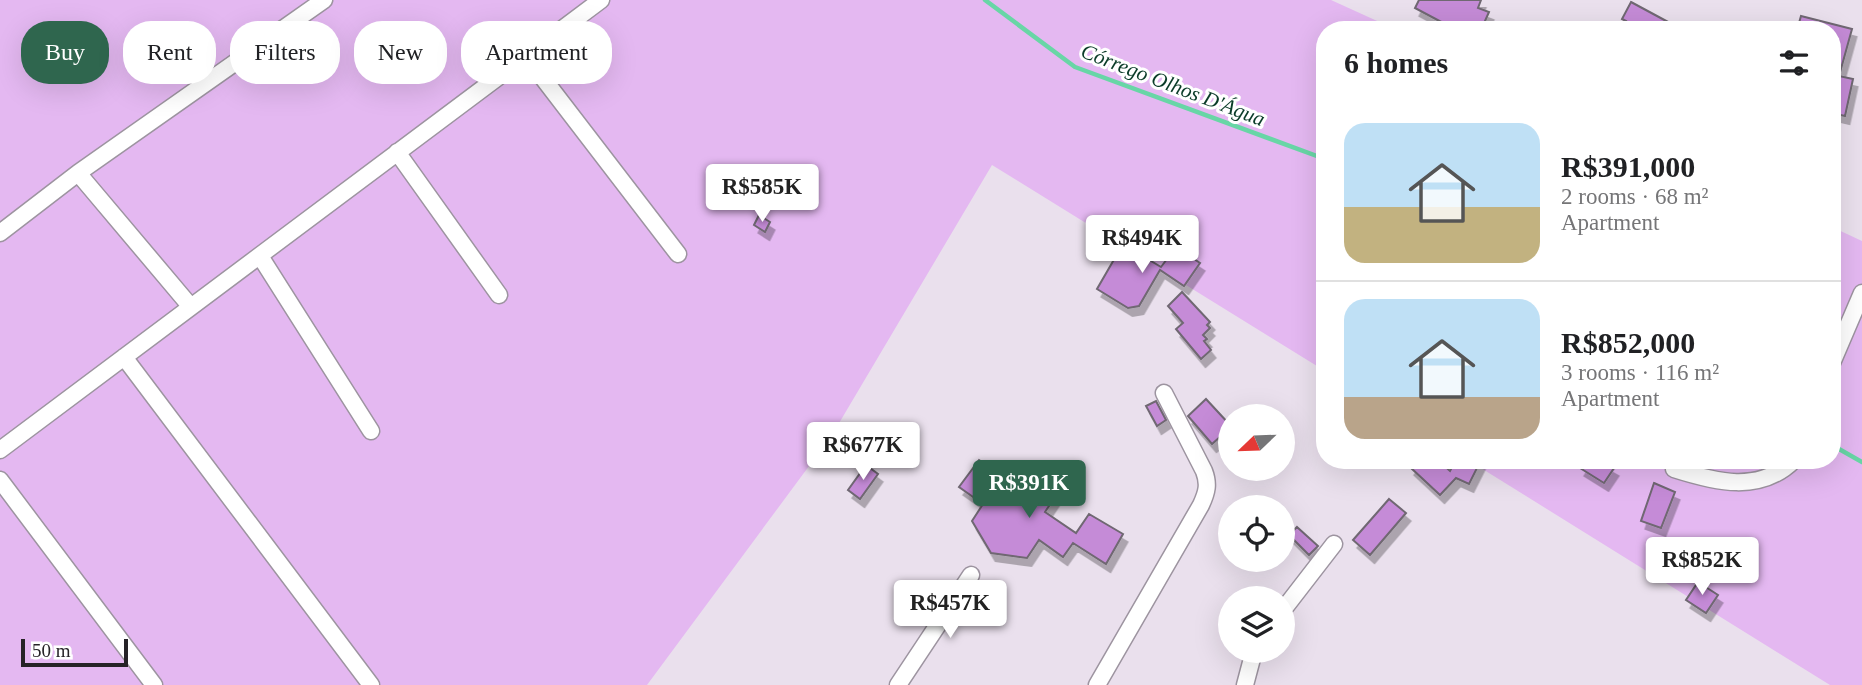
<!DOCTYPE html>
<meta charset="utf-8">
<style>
body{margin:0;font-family:"Times New Roman",serif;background:#f6f6f6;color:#202124;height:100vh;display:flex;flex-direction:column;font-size:26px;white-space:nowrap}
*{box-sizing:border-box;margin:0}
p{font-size:23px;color:#757577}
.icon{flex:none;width:38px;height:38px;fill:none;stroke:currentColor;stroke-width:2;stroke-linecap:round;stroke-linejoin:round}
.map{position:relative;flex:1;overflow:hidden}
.panel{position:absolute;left:1316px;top:21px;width:525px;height:448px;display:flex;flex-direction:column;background:#fff;border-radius:28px;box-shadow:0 7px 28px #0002}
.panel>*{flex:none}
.banner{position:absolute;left:21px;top:21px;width:665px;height:63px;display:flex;gap:14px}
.needle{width:46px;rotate:247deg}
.controls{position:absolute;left:1218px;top:404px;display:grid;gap:14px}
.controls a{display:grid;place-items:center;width:77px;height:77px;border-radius:50%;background:#fff;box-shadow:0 7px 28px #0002;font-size:35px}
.scale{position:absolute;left:21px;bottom:18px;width:107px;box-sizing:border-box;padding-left:7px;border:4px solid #262327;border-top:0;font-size:19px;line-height:24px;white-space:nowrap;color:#262327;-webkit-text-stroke:5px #fff;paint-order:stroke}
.price{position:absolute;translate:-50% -60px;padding:0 16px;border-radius:7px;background:#fff;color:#222;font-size:23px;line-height:46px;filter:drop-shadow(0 2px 4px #0008)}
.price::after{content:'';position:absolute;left:50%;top:42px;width:21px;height:16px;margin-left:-10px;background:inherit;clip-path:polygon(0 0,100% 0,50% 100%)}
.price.on{background:#2f664e;color:#fff}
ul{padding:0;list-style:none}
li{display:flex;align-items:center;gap:21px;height:175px;padding:0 28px}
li+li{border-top:2px solid #e0e0e0}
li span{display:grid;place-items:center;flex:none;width:196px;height:140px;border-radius:21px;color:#555}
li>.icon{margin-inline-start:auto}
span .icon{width:84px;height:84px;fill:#fffc;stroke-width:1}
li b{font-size:30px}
h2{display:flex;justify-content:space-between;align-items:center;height:84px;padding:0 28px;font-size:30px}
.tag{padding:0 24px;border-radius:28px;background:#fff;box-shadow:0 7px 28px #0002;font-size:24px;line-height:63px}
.tag.on{background:#2f664e;color:#fff}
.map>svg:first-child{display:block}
</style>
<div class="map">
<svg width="1862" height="685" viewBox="0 0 1862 685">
<defs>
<filter id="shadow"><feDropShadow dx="4.5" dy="8" stdDeviation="0" flood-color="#0004"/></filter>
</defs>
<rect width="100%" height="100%" fill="#eae0ed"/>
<!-- green -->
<path fill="#e4b8f1" d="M0 0H1331L1397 30H1325V371L992 165 832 435 647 685H0Z
M1832 227 1862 241V685H1830L1468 460H1832Z"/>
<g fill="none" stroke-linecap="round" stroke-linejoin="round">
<!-- stream -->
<path stroke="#68d6a6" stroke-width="4.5" d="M985 0 1075 67 1325 159
M1832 445 1862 462"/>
</g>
<!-- building -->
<path fill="#c58bd7" stroke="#6f6772" stroke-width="2" filter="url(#shadow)" d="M1419 0H1481L1478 8 1489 12 1481 30H1444L1447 25 1415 8Z
M1631 2 1683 30H1621L1626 21 1622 19Z
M1801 16 1852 29 1839 76 1853 79 1845 116 1832 113V30H1797Z
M759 215 770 222 765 232 754 225Z
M1123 244 1161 267 1176 247 1200 263 1184 286 1160 270 1139 306 1128 308 1097 289Z
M1182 292 1210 322 1207 325 1210 328 1203 335 1207 339 1204 341 1211 350 1201 359 1176 329 1183 323 1168 306Z
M1206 399 1230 425V428L1212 444 1188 416Z
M1156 401 1166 420 1157 426 1146 406Z
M979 460 1011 482 1020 469 1026 500 1057 494 1045 512 1076 533 1089 514 1123 534 1106 564 1073 543 1063 557 1039 540 1027 558 991 553 972 521 983 504 959 487Z
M1415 460H1438L1450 471 1456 460H1481L1469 484 1456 478 1440 495 1410 467Z
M1585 460H1610L1607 464 1614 468 1604 483 1580 468Z
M866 465 878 474 860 499 848 490Z
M1654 483 1675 492 1661 528 1641 521Z
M1389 499 1406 513 1370 555 1353 540Z
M1297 527 1318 546 1309 555 1289 535Z
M1698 582 1718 595 1706 613 1686 600Z
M976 593 994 605 987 616 969 605Z"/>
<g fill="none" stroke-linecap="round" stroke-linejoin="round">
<!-- minor casing -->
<g stroke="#9d94a0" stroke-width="19">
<path id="minor" d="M526 56 678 254
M397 152 499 295
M78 173 191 307
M0 233 78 173 324 0
M260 256 371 431
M124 357 371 685
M1832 363 1862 293
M0 450 601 0
M1674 469C1715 482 1760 494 1794 460
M0 480 154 685
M1283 610 1334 544
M898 685 971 575
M1097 685 1201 505C1207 492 1209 484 1204 471L1164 393
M1245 685 1254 651"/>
</g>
<!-- minor -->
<use href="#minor" stroke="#fff" stroke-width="16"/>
</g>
<g text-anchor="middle" stroke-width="6" stroke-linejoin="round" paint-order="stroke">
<!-- water labels -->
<g font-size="21" font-style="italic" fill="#0b3c29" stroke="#fff">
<text transform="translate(1173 85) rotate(21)" y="7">Córrego Olhos D'Água</text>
</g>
</g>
</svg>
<div class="controls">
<a><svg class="needle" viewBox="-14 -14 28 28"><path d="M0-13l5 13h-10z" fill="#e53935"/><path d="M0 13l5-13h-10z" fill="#757577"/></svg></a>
<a><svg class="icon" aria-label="locate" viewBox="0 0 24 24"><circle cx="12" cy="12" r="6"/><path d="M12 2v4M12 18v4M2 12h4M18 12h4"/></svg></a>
<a><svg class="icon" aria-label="layers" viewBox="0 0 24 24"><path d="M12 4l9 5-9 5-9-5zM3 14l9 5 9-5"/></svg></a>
</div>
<div class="scale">50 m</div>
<b class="price" style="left:762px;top:224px">R$585K</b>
<b class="price" style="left:1142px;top:275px">R$494K</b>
<b class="price" style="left:863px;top:482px">R$677K</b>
<b class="price on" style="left:1029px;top:520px">R$391K</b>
<b class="price" style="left:1702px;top:597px">R$852K</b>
<b class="price" style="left:950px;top:640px">R$457K</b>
<div class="banner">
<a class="tag on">Buy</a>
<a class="tag">Rent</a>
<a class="tag">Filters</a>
<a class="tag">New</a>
<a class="tag">Apartment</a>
</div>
<section class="panel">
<h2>6 homes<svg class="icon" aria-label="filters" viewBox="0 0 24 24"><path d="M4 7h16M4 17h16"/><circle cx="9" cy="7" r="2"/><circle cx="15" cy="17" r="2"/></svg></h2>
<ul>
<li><span style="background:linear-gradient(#bfe0f5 60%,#c2b280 0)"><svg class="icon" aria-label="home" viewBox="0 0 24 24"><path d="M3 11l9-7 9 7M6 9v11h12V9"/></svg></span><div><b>R$391,000</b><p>2 rooms · 68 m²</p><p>Apartment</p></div></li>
<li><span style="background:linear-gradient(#bfe0f5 70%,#b9a48a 0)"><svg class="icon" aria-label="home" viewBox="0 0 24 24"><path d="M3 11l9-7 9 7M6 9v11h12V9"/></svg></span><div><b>R$852,000</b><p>3 rooms · 116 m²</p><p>Apartment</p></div></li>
</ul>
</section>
</div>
